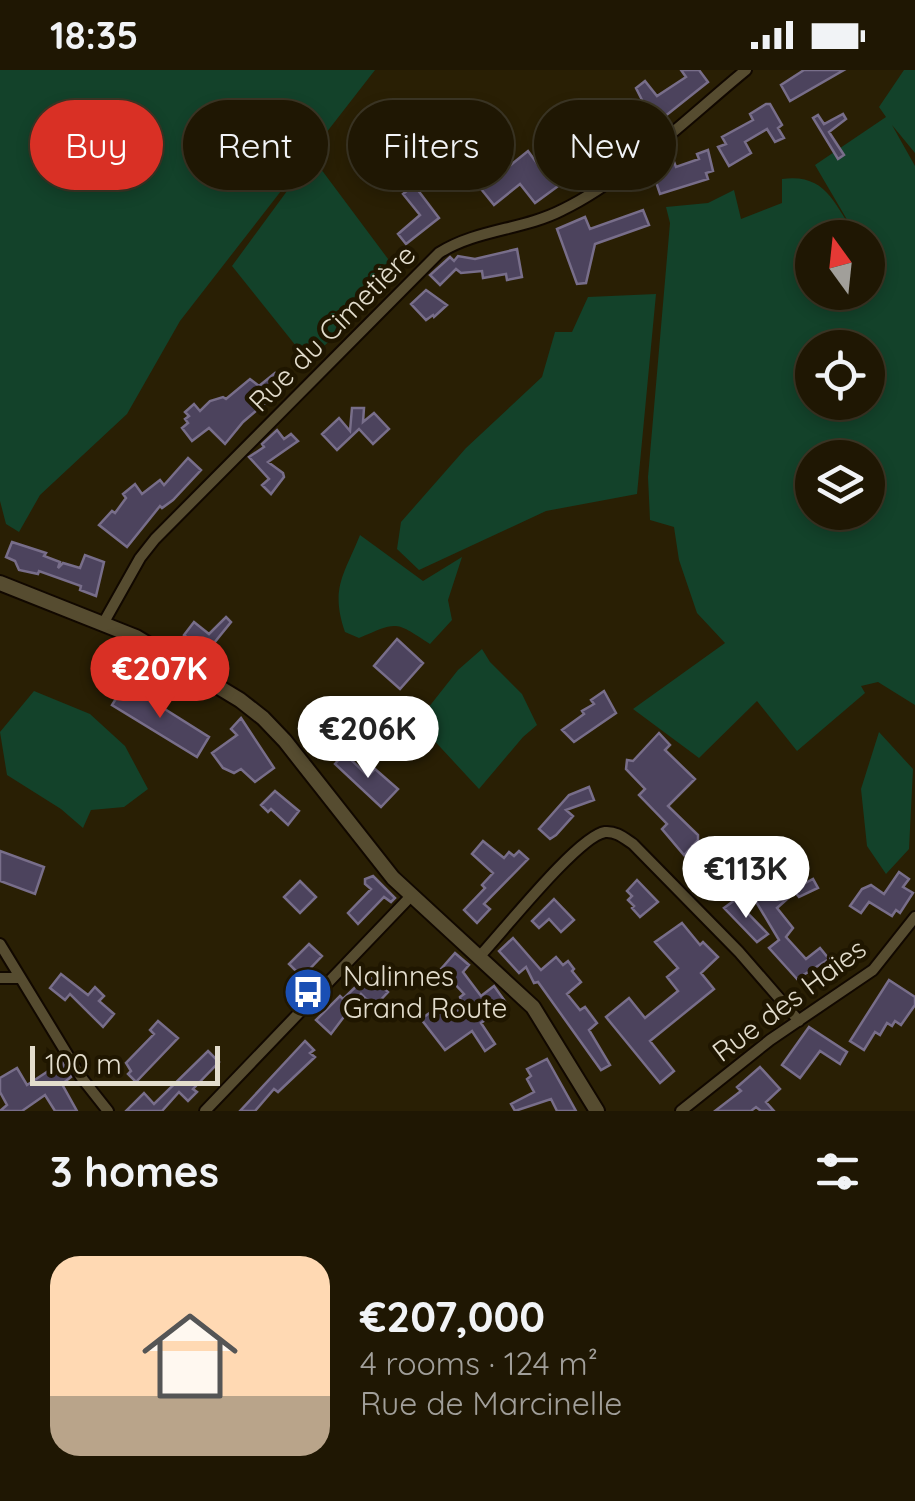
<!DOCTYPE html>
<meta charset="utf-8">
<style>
body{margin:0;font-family:Quicksand,sans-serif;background:#27200d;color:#f1f3f6;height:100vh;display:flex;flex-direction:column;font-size:38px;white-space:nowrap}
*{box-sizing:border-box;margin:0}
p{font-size:32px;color:#a19f9a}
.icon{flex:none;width:55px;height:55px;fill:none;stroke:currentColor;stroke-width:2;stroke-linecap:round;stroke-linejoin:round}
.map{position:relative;height:1041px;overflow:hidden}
.panel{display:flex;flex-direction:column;background:#1f1703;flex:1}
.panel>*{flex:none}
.top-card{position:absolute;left:30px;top:30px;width:855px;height:90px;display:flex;gap:20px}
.needle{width:65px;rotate:345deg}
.tools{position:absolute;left:795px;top:150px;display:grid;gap:20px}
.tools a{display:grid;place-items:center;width:90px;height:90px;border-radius:50%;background:#1f1703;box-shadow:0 5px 15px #0003,0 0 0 2px #3c3625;font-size:50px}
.scale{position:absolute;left:30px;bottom:25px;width:190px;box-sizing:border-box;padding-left:10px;border:5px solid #e3ddcd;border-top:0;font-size:28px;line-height:35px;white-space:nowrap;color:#e3ddcd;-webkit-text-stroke:8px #1f1600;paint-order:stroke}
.price{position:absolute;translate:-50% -85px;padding:0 22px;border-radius:35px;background:#fff;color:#222;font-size:32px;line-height:65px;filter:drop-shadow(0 2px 5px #0008)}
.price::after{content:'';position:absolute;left:50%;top:60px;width:30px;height:22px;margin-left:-15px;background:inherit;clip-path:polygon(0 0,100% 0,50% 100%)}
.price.selected{background:#d93025;color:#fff}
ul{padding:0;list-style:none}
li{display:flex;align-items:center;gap:30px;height:250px;padding:0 50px}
li span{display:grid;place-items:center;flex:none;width:280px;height:200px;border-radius:30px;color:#555}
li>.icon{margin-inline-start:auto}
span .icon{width:120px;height:120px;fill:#fffc;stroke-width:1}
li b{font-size:42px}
h2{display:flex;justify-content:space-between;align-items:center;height:120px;padding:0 50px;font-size:42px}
.tag{padding:0 35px;border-radius:45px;background:#1f1703;box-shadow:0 5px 15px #0003,0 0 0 2px #3c3625;font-size:35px;line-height:90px}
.tag.selected{background:#d93025;color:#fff}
.status{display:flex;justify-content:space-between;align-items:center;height:70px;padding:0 50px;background:#1f1703;direction:ltr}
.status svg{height:28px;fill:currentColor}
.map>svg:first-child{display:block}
</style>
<div class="status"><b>18:35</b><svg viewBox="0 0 49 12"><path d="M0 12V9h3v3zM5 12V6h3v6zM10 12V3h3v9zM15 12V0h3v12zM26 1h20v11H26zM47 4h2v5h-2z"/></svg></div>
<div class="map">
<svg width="915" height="1041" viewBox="0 0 915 1041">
<rect width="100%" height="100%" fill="#291f04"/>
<!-- green -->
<path fill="#13422a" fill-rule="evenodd" d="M0 0H375L180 251 127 344 40 425 19 462 6 454 0 431Z
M904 0H915V83L892 55 915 96V635L878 612 861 616 865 623 797 681 757 631 699 688 633 639 725 573 697 543 679 490 674 457 650 450 648 407 670 153 666 137 708 133 734 120 741 149 782 133V109C827 103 834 135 856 165L815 95 886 47 879 37ZM812 168H868V222H812ZM812 278H868V332H812ZM812 388H868V442H812Z
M312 87 400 205 308 291 232 196Z
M656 224 637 424 546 441 419 500 397 479 401 452 466 378 542 307 555 262H572L588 227Z
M360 465 423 511 462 487 448 530 452 550 430 574C395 551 398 551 359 568L345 562C330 518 344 505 360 465Z
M482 579 490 592 522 624 537 655 523 667 479 719 417 652 458 600Z
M34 621 90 644 125 676 148 719 124 737 91 740 83 758 61 739 7 705 0 662Z
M879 662 913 699 909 779 886 804 867 776 861 719Z"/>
<!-- building -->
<path fill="#4c435d" stroke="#786e8a" stroke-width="2.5" d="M681 0H699L708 12 654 55 643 41 646 38 636 18 645 11 657 26 686 7Z
M804 0H844L790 31 781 15Z
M766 34H770L782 55 778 58 784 68 775 72 767 59 745 72 751 83 729 96 718 77 726 74 722 67 753 50 750 44Z
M843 44 846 49 829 62 844 85 838 89 813 48 818 45 824 54Z
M612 54 628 73 615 84 610 78 535 133 520 114 494 135 481 119 528 81 539 96 549 89 557 98Z
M708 80 713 101 706 103 708 109 660 124 651 97 673 89 676 97 699 89 697 84Z
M414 115 439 148 406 174 398 164 420 145 403 124Z
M643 140 649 155 595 174 586 213 577 214 557 159 585 147 590 159Z
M517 179 522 207 507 210 506 204 483 208 482 201 461 203 456 199 440 215 430 205 450 187 454 191 458 186 475 189Z
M426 220 447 235 434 247 433 245 426 250 411 234Z
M275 303 285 316 243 352 225 374 209 358 192 371 182 358 188 353 185 349 189 346 185 342 194 334 200 341 210 331 223 327 226 329 250 309 259 316Z
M352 338H364L363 352 374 343 389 359 373 374 359 359 337 380 322 364 339 348 350 361Z
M277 360 284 369 291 364 298 371 268 392 283 403 284 407 271 424 262 415 269 409 249 387 264 377 262 374Z
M188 388 201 400 173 430 162 438 160 436 127 477 99 455 112 441 115 443 126 428 123 424 135 414 142 424 160 410 164 415Z
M12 472 46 483 44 486 60 492 58 498 63 493 80 498 85 485 104 492 96 526 80 520 81 516 39 501 38 504 19 500 15 491 6 487Z
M226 547 231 552 206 583 184 565 194 552 209 564Z
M397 569 423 593 400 619 374 596Z
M125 614 209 667 197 687 112 635Z
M604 621 616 643 574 672 562 660 584 644 582 641 594 634 591 630Z
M241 648 274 698 255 712 241 699 234 703 223 698 212 683 237 665 231 659Z
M659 663 670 675 665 680 695 709 668 736 698 765V770L684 785 662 759 667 754 639 725 645 719 626 699 627 690 633 691Z
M344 683 368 706 375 699 398 719 381 737 335 694Z
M589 717 594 730 566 740 573 746 556 765 550 769 539 759 569 725Z
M275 721 299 741 288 755 271 739 268 742 261 735Z
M483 771 504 788 509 782 514 786 519 781 528 789 484 834 490 839 477 853 464 840 485 818 482 815 493 803 472 784Z
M0 781 44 797 35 824 0 811Z
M774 802 784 815 789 811 796 818 813 809 818 818 799 827 795 822 777 838 793 858 786 867 806 889 820 878 829 889 797 909 769 878 779 870 749 820Z
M899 802 909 809 903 817 913 823 900 843 896 840 892 846 869 832 861 843 850 836 862 819 871 815 884 824Z
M373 806 395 828 391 832 384 827 358 854 348 843 371 819 365 814V809Z
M637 810 658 832 640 847 632 838 634 836 628 830 632 826 627 821Z
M300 811 316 827 300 843 284 827Z
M554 829 574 850 561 862 549 849 539 858 532 851Z
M735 830 768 864 757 872 724 838Z
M682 853 700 875 703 872 718 887 701 903 714 919 650 971 674 1001 660 1013 606 947 629 928 645 948 678 921 667 907 678 898 655 872Z
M513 868 541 900 556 887 563 895 568 891 574 899 572 901 581 912 567 924 580 940 585 937 597 953 589 960 610 995 601 1000 538 912 534 913 526 897 519 903 499 881Z
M309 874 322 886 302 907 289 894Z
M455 883 469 895 463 902 481 926 494 916 507 934 481 953 495 974 485 981 472 961 445 980 421 949 438 937 446 948 462 937 460 927 464 924 441 899Z
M61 904 88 925 95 917 104 926 99 931 114 944 103 957 70 924 65 930 50 918Z
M369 904 388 922 374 937 361 924 331 964 316 950 340 926 343 929Z
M889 910 915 927V935L901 955 895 951 892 956 887 953 880 965 875 962 864 980 850 971Z
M158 951 178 968 136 1012 128 1004 131 1001 126 993 154 964 150 960Z
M809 957 847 982 840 994 820 981 800 1008 782 995Z
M305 971 314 980 310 983 315 987 278 1022 274 1019 255 1041H240Z
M208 981 219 992 193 1019 197 1022 188 1031 179 1022 162 1041H126L144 1023 154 1034Z
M547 989 576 1041H557L551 1029 515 1041 511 1034 534 1022 527 1009 531 1006 527 999Z
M62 992 71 1007 62 1014 77 1041H55L45 1025 22 1041H0L7 1035 0 1022V1008L17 998 27 1015Z
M760 997 780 1019 766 1032 774 1041H761L756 1037 751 1041H715L741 1021 737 1017Z"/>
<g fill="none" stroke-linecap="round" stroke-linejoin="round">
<!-- street casing -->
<g stroke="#110800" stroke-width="14">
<path id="street" d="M104 552 140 488 155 469 439 183C477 159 523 160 562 140 626 109 691 45 746 0
M0 874 81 1007 108 1041
M479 887C502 863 578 766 605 762 616 761 624 768 633 774L739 882 799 951
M0 908H20
M205 1041 411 826
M681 1041 770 970 873 900 915 847"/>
</g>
<!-- secondary casing -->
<g stroke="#110800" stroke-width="18">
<path id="secondary" d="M0 513 136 567 240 630 263 648 285 671 393 808 533 937 597 1041"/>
</g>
<!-- street -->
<use href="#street" stroke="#564c30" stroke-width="10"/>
<!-- secondary -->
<use href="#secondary" stroke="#564c30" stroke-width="14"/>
</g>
<!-- icons -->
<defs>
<g id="bus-disc" transform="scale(2.5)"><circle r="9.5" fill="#1a4fb4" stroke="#1f1600"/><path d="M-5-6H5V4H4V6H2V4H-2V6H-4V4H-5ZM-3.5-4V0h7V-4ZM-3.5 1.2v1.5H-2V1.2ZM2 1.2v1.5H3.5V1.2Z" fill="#fff"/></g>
</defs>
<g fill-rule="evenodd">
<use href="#bus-disc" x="308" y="922"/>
</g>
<g text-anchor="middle" stroke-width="9" stroke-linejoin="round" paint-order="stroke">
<!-- street labels -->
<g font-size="28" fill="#e3ddcd" stroke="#1f1600">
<text transform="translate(332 258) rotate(-45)" y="10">Rue du Cimetière</text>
<text transform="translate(789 930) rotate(-37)" y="10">Rue des Haies</text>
</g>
<!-- poi labels -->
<g font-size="28" fill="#e3ddcd" stroke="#1f1600" text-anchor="start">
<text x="343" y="916">Nalinnes<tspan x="343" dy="32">Grand Route</tspan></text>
</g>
</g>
</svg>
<div class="tools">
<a><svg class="needle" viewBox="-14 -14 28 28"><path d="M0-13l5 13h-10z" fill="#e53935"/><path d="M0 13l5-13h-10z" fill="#a19f9a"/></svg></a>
<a><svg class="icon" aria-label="locate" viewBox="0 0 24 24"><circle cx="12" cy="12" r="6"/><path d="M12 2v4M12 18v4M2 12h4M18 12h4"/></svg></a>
<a><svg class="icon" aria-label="layers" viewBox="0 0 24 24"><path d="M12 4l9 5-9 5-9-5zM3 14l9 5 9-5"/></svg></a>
</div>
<div class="scale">100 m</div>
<b class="price selected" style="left:160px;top:651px">€207K</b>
<b class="price" style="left:368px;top:711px">€206K</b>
<b class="price" style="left:746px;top:851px">€113K</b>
<div class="top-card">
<a class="tag selected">Buy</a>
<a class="tag">Rent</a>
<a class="tag">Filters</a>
<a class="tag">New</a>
</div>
</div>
<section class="panel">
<h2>3 homes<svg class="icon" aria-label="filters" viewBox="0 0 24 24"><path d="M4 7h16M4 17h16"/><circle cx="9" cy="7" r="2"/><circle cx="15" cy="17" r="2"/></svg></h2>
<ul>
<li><span style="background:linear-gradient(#ffd9b3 70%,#b9a48a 0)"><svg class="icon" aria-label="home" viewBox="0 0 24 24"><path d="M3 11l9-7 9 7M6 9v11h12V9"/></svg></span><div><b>€207,000</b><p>4 rooms · 124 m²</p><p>Rue de Marcinelle</p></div></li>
</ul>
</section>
